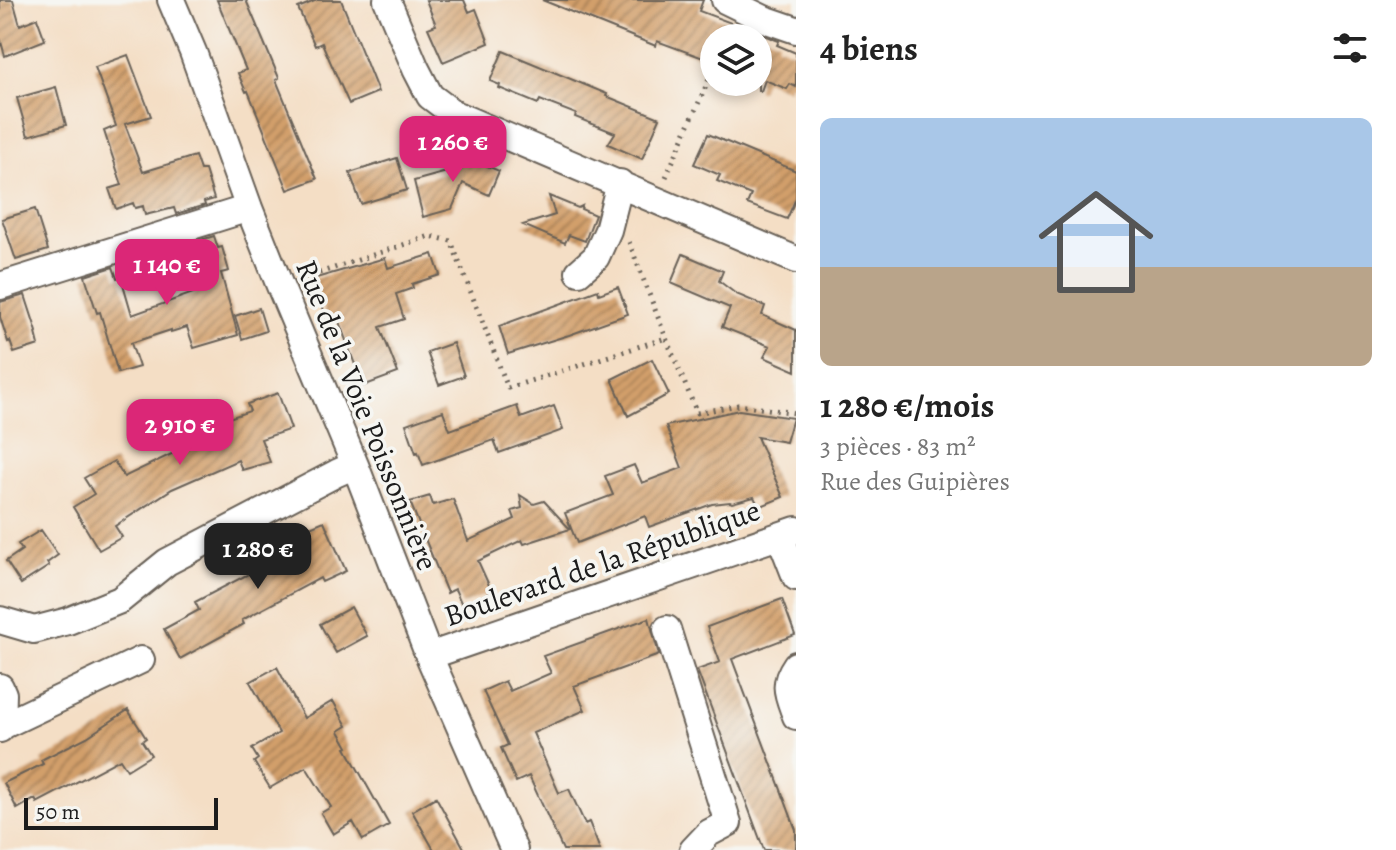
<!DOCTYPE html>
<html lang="fr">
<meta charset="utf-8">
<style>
body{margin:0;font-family:Alegreya,serif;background:#f2f2f2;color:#222;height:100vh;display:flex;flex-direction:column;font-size:30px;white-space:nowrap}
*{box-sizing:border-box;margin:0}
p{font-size:26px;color:#767676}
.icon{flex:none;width:44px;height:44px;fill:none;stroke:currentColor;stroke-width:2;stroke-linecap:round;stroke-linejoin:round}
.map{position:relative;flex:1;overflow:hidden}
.side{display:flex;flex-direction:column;background:#fff;width:600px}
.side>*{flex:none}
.buttons{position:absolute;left:700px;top:24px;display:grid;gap:16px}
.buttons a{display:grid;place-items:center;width:72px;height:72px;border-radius:50%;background:#fff;box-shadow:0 4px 12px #0003;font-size:40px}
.scale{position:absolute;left:24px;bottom:20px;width:194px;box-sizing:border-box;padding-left:8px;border:4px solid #1c1c1c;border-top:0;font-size:22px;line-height:28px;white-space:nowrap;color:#1c1c1c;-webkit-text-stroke:6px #f6f6f2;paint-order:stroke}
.price{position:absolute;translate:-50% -68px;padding:0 18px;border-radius:16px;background:#db2777;color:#fff;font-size:26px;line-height:52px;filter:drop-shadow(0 2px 4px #0008)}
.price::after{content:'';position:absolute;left:50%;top:48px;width:24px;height:18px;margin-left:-12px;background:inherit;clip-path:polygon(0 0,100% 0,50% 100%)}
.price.active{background:#222;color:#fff}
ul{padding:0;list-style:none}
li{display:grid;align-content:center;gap:16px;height:424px;padding:0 24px}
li+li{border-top:2px solid #e0e0e0}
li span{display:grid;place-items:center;height:248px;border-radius:12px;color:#555}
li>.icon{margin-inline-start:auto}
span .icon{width:144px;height:144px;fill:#fffc;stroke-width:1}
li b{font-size:34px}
h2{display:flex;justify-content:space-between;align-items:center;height:96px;padding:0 24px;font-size:34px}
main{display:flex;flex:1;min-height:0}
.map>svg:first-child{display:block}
</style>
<main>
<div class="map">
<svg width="796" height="850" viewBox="0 0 796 850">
<defs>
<pattern id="building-hatch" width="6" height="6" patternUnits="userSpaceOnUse" patternTransform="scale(2)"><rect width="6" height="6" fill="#d29f6b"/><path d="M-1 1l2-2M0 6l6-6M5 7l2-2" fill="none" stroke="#aa8157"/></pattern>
</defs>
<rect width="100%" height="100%" fill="#f6f6f2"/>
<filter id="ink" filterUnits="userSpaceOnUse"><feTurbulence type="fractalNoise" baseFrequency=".0125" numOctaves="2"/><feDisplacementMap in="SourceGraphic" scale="16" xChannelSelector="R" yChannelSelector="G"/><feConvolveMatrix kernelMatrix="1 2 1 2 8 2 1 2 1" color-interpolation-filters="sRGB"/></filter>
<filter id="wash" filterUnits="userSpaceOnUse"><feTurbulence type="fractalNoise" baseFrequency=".006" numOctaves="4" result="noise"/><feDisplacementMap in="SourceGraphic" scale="32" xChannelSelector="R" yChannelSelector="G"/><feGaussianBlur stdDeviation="1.8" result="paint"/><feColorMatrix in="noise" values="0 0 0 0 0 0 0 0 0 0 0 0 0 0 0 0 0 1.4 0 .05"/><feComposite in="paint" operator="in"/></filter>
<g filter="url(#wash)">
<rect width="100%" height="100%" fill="#f4dec5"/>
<g id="blocks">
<!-- building -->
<path fill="url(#building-hatch)" d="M0 0H13L20 25 37 18 45 40 5 56 0 38Z
M217 0H246L279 78 276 80 317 179 288 190 248 91 246 92 238 73 246 70Z
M317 0H341L378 92 349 104 322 43 315 46 298 8Z
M426 0H464L469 12 476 9 489 43 443 62 428 28 436 25Z
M542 0H703L699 11 779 41 777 45 796 53V87L790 84 787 89 765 80 761 91H758V38H714L706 59 657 41 656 46Z
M503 51 607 94 606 96 660 118 642 159 608 144 615 133 575 117 576 114 540 100 538 104 499 88 500 85 490 81Z
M128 55 151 116 125 124 143 172 195 156 200 170H205L214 199 204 202 205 205 176 214 174 208 145 215 143 206 135 208 133 203 116 209 109 189 122 185 104 131 116 126 95 67Z
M56 87 66 125 28 136 17 98Z
M708 134 796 171V198L787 219 747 204 751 195 717 181 720 175 694 164Z
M446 148 499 171 489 195 463 183 452 209 423 217 414 181 454 170Z
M397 158 407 190 361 204 350 173Z
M549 196 578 208 582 206 581 209 595 215 585 241 569 235 565 243 523 225 555 215Z
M35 209 48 250 16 260 2 219Z
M214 236 218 248 222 247 229 271 221 273 238 335 194 348 187 327 171 332V330L131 343 139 367 118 373 100 312 97 313 85 276 113 267 117 278 121 277 132 315 199 291 185 245Z
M433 254 440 275 412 284 413 288 396 294 404 319 380 327 398 373 363 386 338 319 328 322 313 279 385 258 388 268Z
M683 254 723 271 719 281 736 294 765 306 762 315 796 330V371L764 357 770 346 722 327 730 308 671 283Z
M618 287 628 314 569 335 508 354 499 326 598 290 599 294Z
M25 295 37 332 36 333 39 345 14 353 10 341 8 342 0 317V302Z
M259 308 266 331 242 339 235 316Z
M453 343 464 376 439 385 427 352Z
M652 359 669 394 628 416 612 379Z
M278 393 291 429 261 439 270 462 242 470 238 460 172 489 115 526 122 537 99 550 73 507 94 494 84 478 114 461 124 477 178 451 174 442 217 422 250 411 247 404Z
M517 406 521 418 554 406 563 430 499 453 494 440 423 465 418 452 416 453 406 424 443 411 450 430Z
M739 410 793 418 786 442 757 437 783 497 759 507 754 497 732 503 730 502 712 504 649 527 645 516 577 543 565 513 613 495 605 476 634 465 642 483 682 468 666 426Z
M520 495 534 504 544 501 570 529 524 544 522 540 478 561 492 592 462 605 455 589 447 593 410 502 430 496 433 505 453 499 468 541 515 519 512 511 522 508Z
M324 521 346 571 322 582 320 578 242 620 244 624 180 659 164 629 199 610 195 602 304 545 298 532Z
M41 530 58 555 47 563 49 566 21 584 6 561 22 550 18 544Z
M782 599 795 635 732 659 796 830V850H764L697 670 720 662 707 627Z
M351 607 367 636 336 653 320 624Z
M649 618 659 655 574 686 585 710 533 733 559 793 569 789 585 824 589 822 600 850H563L529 776 516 782 501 748 508 745 483 691 505 681 510 691 551 673 543 656Z
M277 667 304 718 333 701 347 726 339 731 348 747 346 748 389 825 363 840 353 822 333 834 321 813 331 807 306 767 270 788 254 762 258 759 252 749 279 733 250 682Z
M128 710 146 738 142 741 151 755 127 770 120 759 37 803 35 799 17 809 4 783 43 764 41 760 87 737Z
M436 797 465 850H434L412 811Z"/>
</g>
</g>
<g filter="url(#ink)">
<use href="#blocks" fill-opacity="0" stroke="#686057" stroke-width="2"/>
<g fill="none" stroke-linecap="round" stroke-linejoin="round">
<!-- minor casing -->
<g stroke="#686057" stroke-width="30">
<path id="minor" d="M171 0 193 52 249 208 280 286 355 465 429 656 514 850
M387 0 416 69 430 96 454 114 796 260
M725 0 764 19 796 30
M579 272 596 257 608 230 620 183
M0 286 249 208
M780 536 796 577
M0 620 34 630 68 621 120 600 167 562 337 473 355 465
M667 629 728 823 709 833 693 850
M429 656 796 530
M796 665C782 685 788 694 796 716
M0 687 3 694 2 726 0 729
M2 726 141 660"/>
</g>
<!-- path -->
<path stroke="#686057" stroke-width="5" stroke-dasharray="2 6" stroke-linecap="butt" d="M666 177 714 68
M629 242 666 338 697 413 738 405 796 413
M304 278 430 236 451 241 508 388 666 338"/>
<!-- minor -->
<use href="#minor" stroke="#fff" stroke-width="26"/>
</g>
</g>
<g text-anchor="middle" stroke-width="7" stroke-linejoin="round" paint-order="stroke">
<!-- street labels -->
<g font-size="30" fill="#1c1c1c" stroke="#f6f6f2">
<text transform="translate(367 415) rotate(68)" y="10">Rue de la Voie Poissonnière</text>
<text transform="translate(602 563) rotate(-19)" y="10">Boulevard de la République</text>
</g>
</g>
</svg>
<div class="buttons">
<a><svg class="icon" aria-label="layers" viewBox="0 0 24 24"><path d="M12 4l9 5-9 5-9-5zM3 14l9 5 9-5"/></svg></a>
</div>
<div class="scale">50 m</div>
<b class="price" style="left:453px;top:184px">1 260 €</b>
<b class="price" style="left:167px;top:307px">1 140 €</b>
<b class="price" style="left:180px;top:467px">2 910 €</b>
<b class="price active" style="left:258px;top:591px">1 280 €</b>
</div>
<section class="side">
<h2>4 biens<svg class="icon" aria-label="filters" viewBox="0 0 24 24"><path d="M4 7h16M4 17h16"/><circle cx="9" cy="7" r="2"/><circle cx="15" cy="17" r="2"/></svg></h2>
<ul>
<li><span style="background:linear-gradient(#a9c7e8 60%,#b9a48a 0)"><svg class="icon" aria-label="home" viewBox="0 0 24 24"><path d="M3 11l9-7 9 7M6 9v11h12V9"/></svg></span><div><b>1 280 €/mois</b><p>3 pièces · 83 m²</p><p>Rue des Guipières</p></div></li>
</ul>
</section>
</main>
